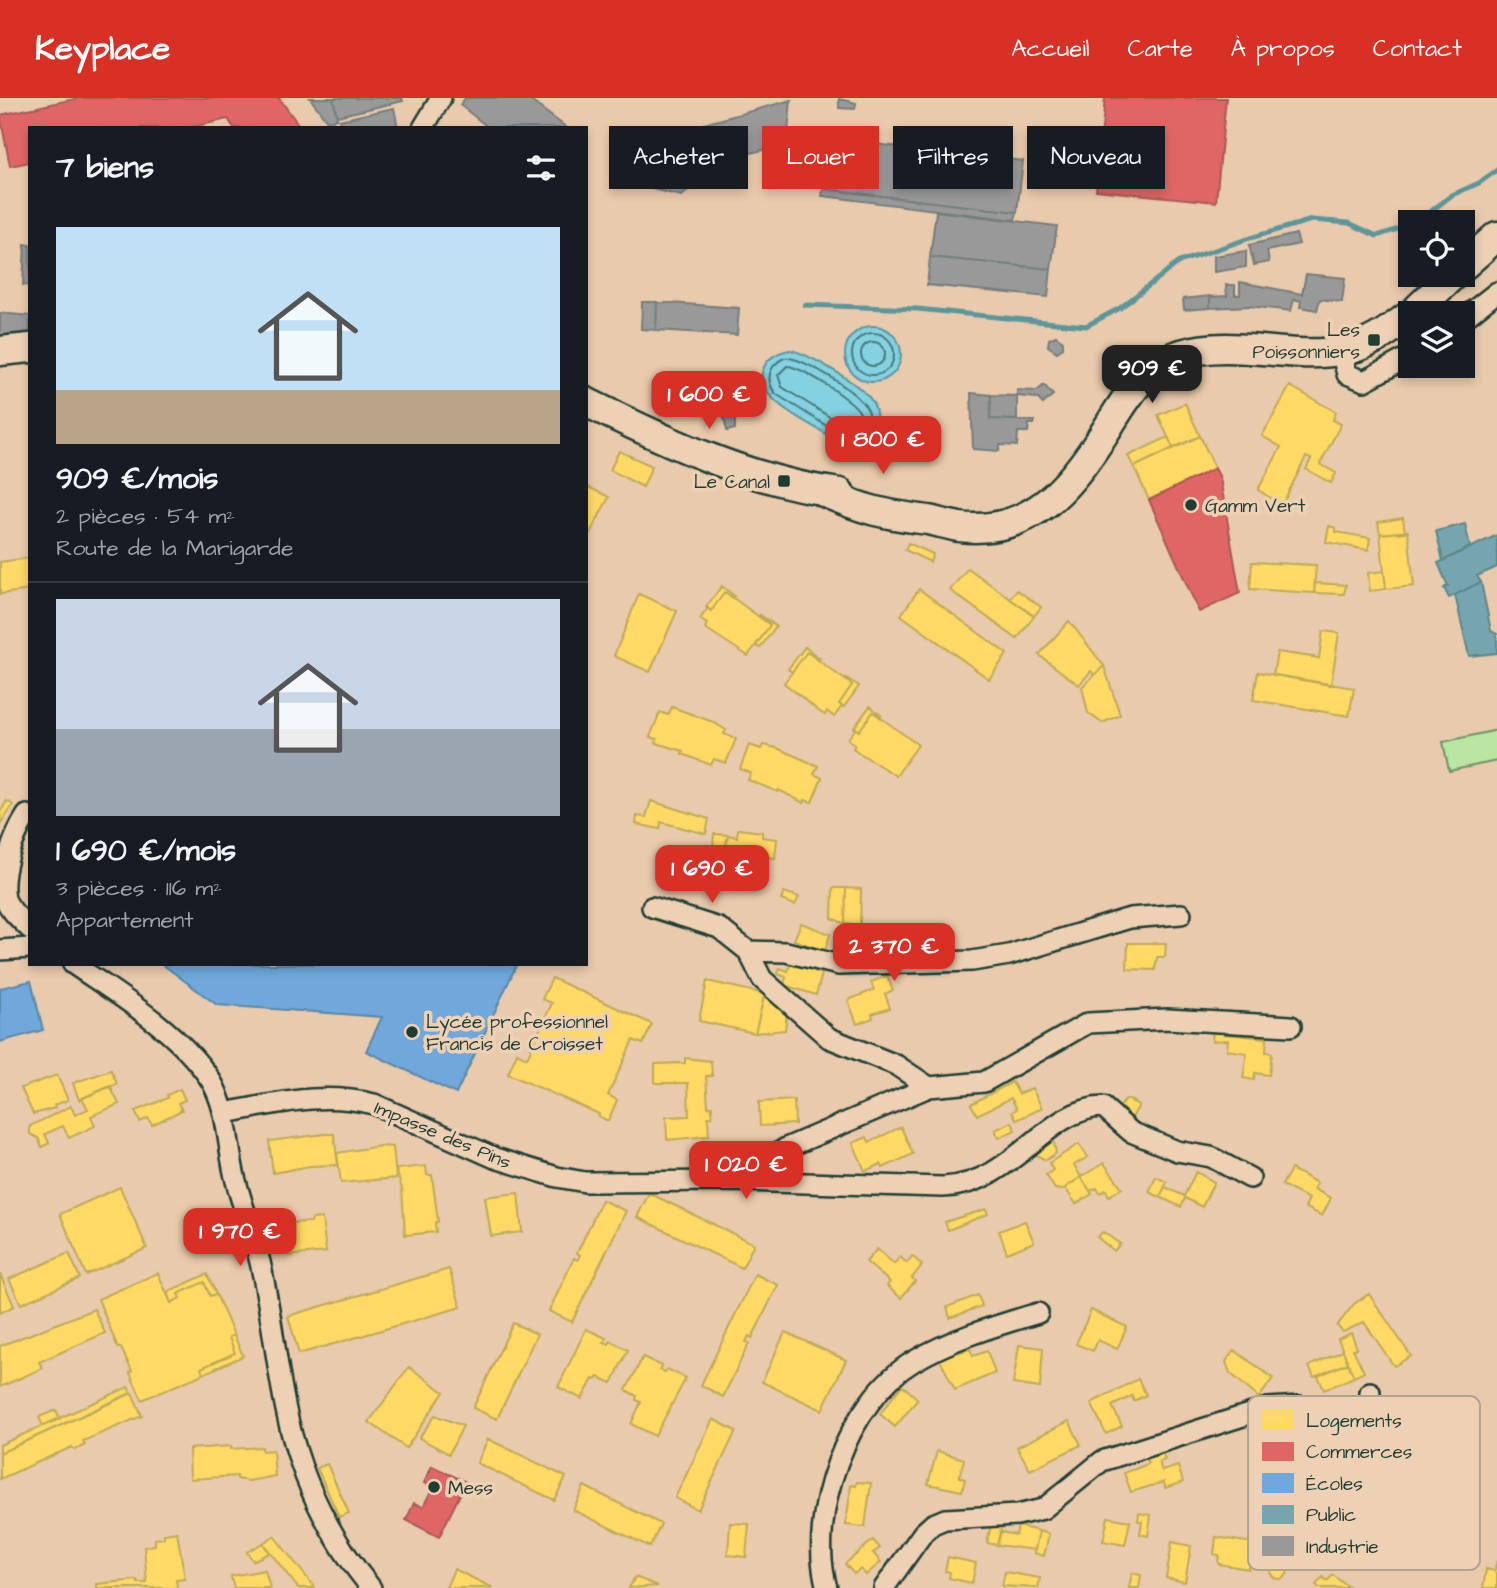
<!DOCTYPE html>
<html lang="fr">
<meta charset="utf-8">
<style>
body{margin:0;font-family:"Architects Daughter",sans-serif;background:#242831;color:#f1f3f6;height:100vh;display:flex;flex-direction:column;font-size:26px;white-space:nowrap}
*{box-sizing:border-box;margin:0}
p{font-size:23px;color:#9ea1a6}
.icon{flex:none;width:38px;height:38px;fill:none;stroke:currentColor;stroke-width:2;stroke-linecap:round;stroke-linejoin:round}
.map{position:relative;flex:1;overflow:hidden}
.sheet{position:absolute;left:28px;top:28px;width:560px;height:840px;display:flex;flex-direction:column;background:#171b24;border-radius:0px;box-shadow:0 4px 10px #0003}
.sheet>*{flex:none}
.top-card{position:absolute;left:609px;top:28px;width:665px;height:63px;display:flex;gap:14px}
.tools{position:absolute;left:1398px;top:112px;display:grid;gap:14px}
.tools a{display:grid;place-items:center;width:77px;height:77px;border-radius:0px;background:#171b24;box-shadow:0 4px 10px #0003;font-size:35px}
.price{position:absolute;translate:-50% -60px;padding:0 16px;border-radius:14px;background:#d93025;color:#fff;font-size:23px;line-height:46px;filter:drop-shadow(0 2px 4px #0008)}
.price::after{content:'';position:absolute;left:50%;top:42px;width:21px;height:16px;margin-left:-10px;background:inherit;clip-path:polygon(0 0,100% 0,50% 100%)}
.price.active{background:#222;color:#fff}
ul{padding:0;list-style:none}
li{display:grid;align-content:center;gap:14px;height:371px;padding:0 28px}
li+li{border-top:2px solid #363941}
li span{display:grid;place-items:center;height:217px;border-radius:0px;color:#555}
li>.icon{margin-inline-start:auto}
span .icon{width:126px;height:126px;fill:#fffc;stroke-width:1}
li b{font-size:30px}
h2{display:flex;justify-content:space-between;align-items:center;height:84px;padding:0 28px;font-size:30px}
.tag{padding:0 24px;border-radius:0px;background:#171b24;box-shadow:0 4px 10px #0003;font-size:24px;line-height:63px}
.tag.active{background:#d93025;color:#fff}
header{display:flex;align-items:center;gap:42px;box-sizing:border-box;height:98px;padding:0 35px;background:#d93025;color:#fff}
header strong{font-size:33px}
nav{display:flex;gap:38px;margin-inline-start:auto;font-size:24px}
.map>svg:first-child{display:block}
</style>
<header>
<strong>Keyplace</strong>
<nav><a>Accueil</a><a>Carte</a><a>À propos</a><a>Contact</a></nav>
</header>
<div class="map">
<svg width="1497" height="1490" viewBox="0 0 1497 1490">
<rect width="100%" height="100%" fill="#eacaac"/>
<filter id="ink" filterUnits="userSpaceOnUse"><feTurbulence type="fractalNoise" baseFrequency=".0143" numOctaves="2"/><feDisplacementMap in="SourceGraphic" scale="14" xChannelSelector="R" yChannelSelector="G"/><feConvolveMatrix kernelMatrix="1 2 1 2 8 2 1 2 1" color-interpolation-filters="sRGB"/></filter>
<g filter="url(#ink)">
<!-- green -->
<path fill="#bbe5a2" stroke="#6d916b" stroke-width="2" d="M1497 632V663L1449 673 1443 644Z"/>
<!-- water -->
<path fill="#83d1e1" stroke="#5b969c" stroke-width="2" d="M845 256a28 28 0 1 1 56 0a28 28 0 1 1-56 0Z
M790 252C807 254 868 290 874 307 886 338 850 351 828 337 807 324 750 299 764 269 769 258 779 254 790 252Z"/>
<!-- homes -->
<path fill="#ffd966" stroke="#bcaa57" stroke-width="2" d="M1290 288 1336 314 1333 322 1341 326 1320 366 1336 375 1331 385 1306 371 1311 361 1306 359 1282 407 1258 392 1281 349 1262 338Z
M1185 305 1200 338 1173 350 1158 317Z
M1200 338 1215 370 1149 402 1134 369Z
M1168 339 1173 350 1134 369 1128 358Z
M619 353 652 368 643 389 610 372Z
M586 388 609 399 586 443Z
M1403 420 1405 434 1380 436 1378 424Z
M1329 428 1336 430V434L1370 440 1368 452 1326 444Z
M1408 433 1414 488 1386 491 1380 436Z
M908 445 933 456 930 464 905 452Z
M30 460V492L0 496V464Z
M1252 464 1316 467 1314 495 1250 491Z
M968 470 1034 518 1017 541 950 492Z
M1384 473 1386 491 1370 493 1368 475Z
M1315 485 1346 487 1344 496 1314 495Z
M722 488 734 498 733 500 725 494 711 513 706 509Z
M919 491 1007 556 989 581 901 517Z
M1017 492 1041 509 1034 518 1010 501Z
M725 494 770 527 748 558 705 530 707 526 700 521 708 510 711 513Z
M639 496 677 513 650 574 614 558Z
M759 516 776 528 760 550 756 548 770 527Z
M1069 523 1104 568 1094 577 1091 573 1079 587 1039 557Z
M1323 533 1339 535 1331 587 1273 577 1277 554 1319 560Z
M805 549 821 561 807 554 792 574 788 571Z
M807 554 852 587 839 606 842 608 834 619 827 613 825 617 820 614 784 585Z
M1104 568 1120 617 1102 625 1088 615 1082 589Z
M1258 574 1354 590 1349 618 1253 602Z
M846 580 859 588 844 609 839 606 852 587Z
M870 608 882 618 873 614 859 633 854 630Z
M672 609 713 624 726 632 724 636 736 641 726 665 714 661 711 667 682 656 683 653 656 645 657 641 650 639 660 614 668 617Z
M873 614 918 647 896 678 858 654 853 650 855 647 848 641 856 630 859 633Z
M749 647 761 651 763 647 777 650 818 668 814 676 822 680 812 704 805 702 804 705 779 692 778 694 748 682 751 675 740 671Z
M7 703 13 707 1 725 0 714Z
M651 703 709 721 706 736 661 724 660 731 636 726 637 718 646 719Z
M738 731 762 734V739L777 741 775 760 752 757V752L735 750 734 754 725 752 728 737 737 739Z
M714 736 728 737 725 752 713 750Z
M833 790H846L845 826 832 820Z
M846 790 861 791 860 826H845Z
M784 794 799 799 795 807 781 802Z
M801 825 830 836 825 853 794 842Z
M1128 845H1166L1165 859H1157L1155 872 1127 871Z
M791 864 822 876 816 897 784 887 786 879 778 876 780 870 788 873Z
M887 878 893 892 885 896 890 910 872 916 873 920 857 926 848 902 874 892 871 884Z
M552 880 652 926 643 946 633 942 608 997 617 1002 608 1023 598 1018 599 1016 508 976 517 955 527 960 552 905 542 901Z
M707 883 765 896 755 935 699 923Z
M764 898 787 914 785 932 755 935Z
M1213 932H1224V936L1267 940 1266 954 1272 955 1269 977 1255 975 1254 982 1243 980 1247 955 1227 952 1228 942 1212 943Z
M685 960 711 963 712 978H706L708 1009 712 1008V1019H708L709 1038 667 1042 666 1019 689 1018 688 985H655V966L685 965Z
M111 972 117 986 79 1002 73 985Z
M57 977 68 1002 54 1007 55 1010 33 1016 21 990Z
M1012 984 1019 996 1032 990 1042 1010 1017 1022 1012 1014 1017 1011 1011 1000 977 1017 971 1006Z
M110 988 119 1006 91 1018 95 1028 69 1040 63 1028 45 1036 49 1045 42 1049 38 1040 30 1036V1028L71 1008 75 1017 88 1011 82 1000Z
M180 991 185 1002 178 1005 182 1012 152 1027 148 1020 140 1024 135 1013 168 1000 167 997Z
M1127 1001 1139 1007 1130 1023 1118 1010Z
M794 1002 795 1026 760 1028 759 1004Z
M1012 1024 1015 1032 999 1040 995 1032Z
M901 1029 913 1056 883 1070 881 1066 865 1073 853 1045 867 1039 869 1044Z
M325 1036H334L338 1067 310 1068 273 1075 269 1043Z
M1052 1036 1056 1055 1046 1062 1032 1055Z
M1079 1046 1088 1059 1074 1067 1081 1079 1062 1092 1055 1091 1046 1077 1053 1072 1049 1065Z
M380 1048 393 1049 396 1080 341 1085 337 1055Z
M1104 1065 1122 1090 1109 1098 1106 1092 1100 1095 1097 1090 1090 1093 1081 1079Z
M426 1068 427 1077H432L438 1124H435L436 1134 405 1137 402 1091 396 1071Z
M1291 1071 1317 1085 1314 1091 1331 1100 1322 1118 1305 1109 1309 1101 1282 1087Z
M1196 1074 1214 1084 1202 1109 1185 1100 1181 1109 1160 1099 1165 1089 1184 1098Z
M1081 1079 1092 1096 1076 1106 1065 1090Z
M1156 1079 1167 1084 1160 1099 1149 1094Z
M120 1089 147 1150 86 1177 60 1116Z
M518 1095 522 1134 491 1138 485 1099Z
M649 1095 754 1146 742 1170 637 1119Z
M602 1102 626 1113 572 1224 549 1213 574 1160 578 1162 580 1157 577 1155Z
M986 1111 988 1116 948 1132 945 1124Z
M322 1120 326 1154 288 1158 284 1125 311 1124 312 1121Z
M1025 1123 1034 1144 1007 1155 999 1133Z
M1103 1134 1120 1146 1114 1153 1097 1139Z
M877 1151 894 1166 900 1159 907 1165 912 1158 922 1167 912 1180 915 1183 901 1200 887 1188 890 1184 866 1164Z
M69 1155 80 1180 21 1206 9 1181Z
M449 1171 461 1209 299 1256 288 1218Z
M158 1175 171 1205 180 1200 178 1196 204 1184 210 1198 216 1196 234 1237 229 1239 235 1255 201 1270 203 1276 142 1302 130 1275 132 1273 121 1250H118L98 1201Z
M0 1176 14 1208 0 1215Z
M207 1176 216 1196 210 1198 204 1184 178 1196 180 1200 171 1205 167 1194Z
M755 1176 778 1187 752 1240 749 1238 746 1244 749 1245 723 1299 701 1287Z
M1369 1196 1411 1258 1394 1268 1364 1224 1343 1234 1337 1228 1354 1206Z
M978 1197 982 1208 950 1220 947 1209Z
M94 1211 105 1235 39 1264 43 1270 0 1289V1248Z
M1091 1212 1127 1229 1117 1251 1098 1242 1093 1253 1076 1246Z
M513 1225 537 1236 497 1321 473 1310Z
M586 1231 606 1240 604 1244 609 1246 611 1243 628 1252 612 1285 598 1279 596 1282 593 1281 582 1301 558 1289Z
M785 1234 846 1262 822 1312 762 1284Z
M1351 1235 1357 1250 1353 1251 1364 1274 1354 1279 1338 1241Z
M234 1237 243 1258 203 1276 201 1270 235 1255 229 1239Z
M1019 1247 1043 1250 1040 1290 1013 1286Z
M970 1251 973 1258 987 1253 995 1275 955 1292 939 1260Z
M1234 1252 1273 1280 1259 1300 1230 1275 1226 1264Z
M1343 1253 1348 1265 1314 1279 1309 1268Z
M643 1259 662 1268 660 1272 665 1274 667 1271 686 1280 655 1338 631 1326 641 1304 636 1302 637 1298 626 1292Z
M1348 1265 1354 1279 1324 1292 1318 1278Z
M409 1269 444 1294 406 1350 369 1324Z
M1138 1281 1146 1297 1134 1303 1132 1298 1112 1308 1122 1328 1106 1336 1091 1305Z
M902 1287 918 1301 895 1329 880 1316Z
M128 1289 131 1295 0 1355V1347Z
M132 1295 142 1318 83 1343 85 1347 75 1352 72 1349 0 1381V1355Z
M56 1312 60 1321 43 1328 39 1319Z
M435 1317 463 1328 449 1356 419 1340Z
M713 1321 736 1333 698 1412 675 1400Z
M1069 1323 1081 1347 1030 1372 1017 1349Z
M488 1341 566 1379 554 1402 477 1365Z
M231 1348V1351L262 1349V1353L273 1352 275 1378 249 1383 237 1381V1378L190 1381 189 1351Z
M1161 1351 1165 1362 1159 1364 1162 1373 1178 1368 1183 1384 1165 1390 1164 1384 1131 1394 1124 1375 1148 1366 1146 1357Z
M937 1353 964 1361 959 1379 965 1381 962 1393 928 1386Z
M327 1366 349 1415 339 1419 317 1370Z
M857 1384 871 1385 865 1429 846 1427 851 1387 856 1388Z
M584 1388 661 1426 650 1449 573 1412Z
M1139 1415 1151 1417 1148 1438 1140 1436 1142 1423H1138Z
M1108 1419 1130 1423 1125 1447 1103 1443Z
M730 1425 749 1426 746 1459 728 1457Z
M991 1427 1001 1430 997 1447 987 1445Z
M1018 1428 1039 1433 1035 1452 997 1447 1001 1434 1016 1437Z
M1039 1433 1049 1436 1044 1458 1034 1455Z
M177 1434 185 1481 176 1482 177 1490H97V1486L137 1482 138 1485H147L144 1449 155 1447V1441L164 1440V1436Z
M274 1438 315 1490H298L263 1445Z
M1216 1439 1253 1445 1249 1471 1218 1466 1219 1457 1214 1456Z
M873 1442 880 1450 873 1455 881 1464 866 1477 861 1471 854 1476 845 1466Z
M1172 1444 1191 1448 1185 1484 1166 1480Z
M263 1445 269 1455 253 1463 247 1454Z
M948 1459 976 1465 972 1485 949 1480 950 1474 945 1473Z
M1497 1463V1490H1483L1486 1471 1494 1473Z
M1270 1472a9 9 0 1 1 18 0a9 9 0 1 1-18 0Z
M454 1471 493 1490H446Z
M265 1472 270 1490H234L231 1478Z
M1005 1474 1040 1480 1038 1490 1002 1488Z
M1132 1475 1141 1477 1139 1490H1129Z
M1333 1477 1348 1489 1351 1490H1319L1316 1487 1323 1479 1327 1483Z
M635 1479 658 1488 629 1490Z"/>
<!-- shops -->
<path fill="#e06666" stroke="#a65a57" stroke-width="2" d="M79 0H279L301 30H234L228 21 188 30H30V64L10 68 0 17Z
M1105 0H1226L1216 104 1096 92Z
M1215 370 1220 380 1240 495 1199 514 1149 402Z
M432 1368 466 1384 439 1439 406 1422 414 1405 423 1409 433 1389 424 1385Z"/>
<!-- schools -->
<path fill="#6fa8dc" stroke="#5788aa" stroke-width="2" d="M162 866H517L456 996 366 953 382 919 217 907Z
M31 883 43 932 0 944V890Z"/>
<!-- public -->
<path fill="#76a5af" stroke="#5c868a" stroke-width="2" d="M1465 426 1470 449 1443 463 1436 433Z
M1497 437V469L1477 478 1481 484 1449 500 1444 490 1448 488 1438 465Z
M1481 484 1491 533 1497 536V555L1469 558 1455 497Z"/>
<!-- industry -->
<path fill="#999" stroke="#747d7b" stroke-width="2" d="M310 0H333L337 21 327 23Z
M333 0H402L403 3 337 18Z
M465 0H527L567 30H489L460 7Z
M839 1 856 5 855 11 839 10Z
M791 2 787 46 723 62 682 98 660 93 658 67 704 26Z
M394 10 398 30H341L339 22Z
M830 41 1023 63 1017 114 823 91Z
M658 67 660 93 636 87Z
M823 91 1017 114 1015 122 822 98Z
M936 113 1057 128 1051 171 930 159Z
M1296 136 1299 146 1267 153 1269 164 1254 167 1249 147Z
M25 146 30 147V188L23 187Z
M1246 153V169L1214 174V158Z
M930 159 1051 171 1048 199 927 187Z
M1306 176 1345 180 1342 204 1320 201 1317 212 1300 209 1301 203 1294 201 1291 213 1250 208 1210 210V199L1227 198 1226 187H1235V197H1240V184L1302 196Z
M1210 198V210L1184 212 1183 201Z
M642 204H657L656 232 641 231Z
M657 204 739 210 737 237 656 232Z
M0 215 30 218V236L0 238Z
M1056 238 1063 243V250L1057 254 1048 248 1049 241Z
M1044 287 1053 297 1043 306 1037 300 1017 298V292L1037 293Z
M971 295 991 297 990 321 1035 323 1034 326H1029L1028 334H1018L1017 348 1000 347 999 353 973 351Z
M991 297 1017 298V322L990 321Z
M735 309V331L727 333 722 311Z"/>
<g fill="none" stroke-linecap="round" stroke-linejoin="round">
<!-- shore -->
<path stroke="#477879" stroke-width="2" d="M852 256a21 21 0 1 1 42 0a21 21 0 1 1-42 0Z
M861 256a12 12 0 1 1 24 0a12 12 0 1 1-24 0Z
M784 260C801 257 865 297 869 315 868 331 857 339 841 337L776 296C765 283 768 268 784 260Z
M787 268C800 268 855 303 860 315L857 325 844 328 782 289 778 277Z"/>
<!-- stream -->
<path stroke="#5b969c" stroke-width="5" d="M1417 124 1452 97 1479 85 1497 72
M805 207 917 211 1086 228 1120 210 1179 164 1250 140 1312 122 1349 125 1377 138 1410 127"/>
<!-- minor casing -->
<g stroke="#1f3d34" stroke-width="24">
<path id="minor" d="M423 30 441 0
M1463 221 1497 194
M1341 253 1347 276 1364 283 1410 258
M27 717C13 738 0 776 5 801 10 813 21 822 30 831
M652 809 719 830 748 853
M0 852 30 850
M73 866C120 898 178 933 210 981 229 1011 227 1050 236 1083 243 1110 253 1137 260 1164 272 1216 276 1269 288 1321 302 1383 331 1441 371 1490
M929 989 896 967 829 940 762 881 748 853 786 854 839 867 972 863 1009 857 1130 820 1181 816
M224 1015C277 1006 320 993 374 1006L495 1060 557 1079 585 1084 738 1083 943 1089C1015 1086 1044 1011 1103 1009L1131 1034 1177 1053 1211 1059 1250 1080
M738 1083 786 1050 929 989 984 984 1088 925 1167 921 1291 928
M827 1490C806 1418 848 1302 914 1263 953 1240 995 1228 1038 1215
M884 1490 923 1435 933 1426 945 1421 1017 1417 1043 1411 1102 1363 1268 1310 1300 1308 1325 1317 1365 1316 1370 1310V1294"/>
</g>
<!-- secondary casing -->
<g stroke="#1f3d34" stroke-width="33">
<path id="secondary" d="M1463 168 1497 138
M1413 215 1453 177
M0 253 30 250
M586 304C665 343 752 384 840 395
M821 393C864 412 881 416 928 422 938 424 948 427 959 429 1031 438 1071 388 1105 334 1125 302 1143 268 1181 256 1234 240 1288 262 1340 253 1368 249 1389 233 1410 217"/>
</g>
<!-- minor -->
<use href="#minor" stroke="#eed1b4" stroke-width="19"/>
<!-- secondary -->
<use href="#secondary" stroke="#eed1b4" stroke-width="28"/>
</g>
</g>
<!-- markers -->
<g fill="#1f3d34" stroke="#eed1b4" stroke-width="2.5">
<rect x="1367" y="235" width="14" height="14" rx="3.5"/>
<rect x="777" y="376" width="14" height="14" rx="3.5"/>
<circle cx="1191" cy="407" r="7"/>
<circle cx="412" cy="934" r="7"/>
<circle cx="434" cy="1389" r="7"/>
</g>
<g text-anchor="middle" stroke-width="7" stroke-linejoin="round" paint-order="stroke">
<!-- poi labels -->
<g font-size="19" fill="#1f3d34" stroke="#eed1b4" text-anchor="start">
<text x="1360" y="238" text-anchor="end">Les<tspan x="1360" dy="22">Poissonniers</tspan></text>
<text x="770" y="390" text-anchor="end">Le Canal</text>
<text x="1205" y="414">Gamm Vert</text>
<text x="426" y="930">Lycée professionnel<tspan x="426" dy="22">Francis de Croisset</tspan></text>
<text x="448" y="1396">Mess</text>
</g>
<!-- street labels -->
<g font-size="19" fill="#1f3d34" stroke="#eed1b4">
<text transform="translate(443 1036) rotate(23)" y="7">Impasse des Pins</text>
</g>
</g>
<!-- legend -->
<rect x="1248" y="1298" width="232" height="174" rx="10" fill="#eed1b4" stroke="#b0a58e" stroke-width="2"/>
<rect x="1262" y="1312" width="32" height="20" fill="#ffd966"/>
<rect x="1262" y="1344" width="32" height="19" fill="#e06666"/>
<rect x="1262" y="1375" width="32" height="20" fill="#6fa8dc"/>
<rect x="1262" y="1407" width="32" height="19" fill="#76a5af"/>
<rect x="1262" y="1438" width="32" height="20" fill="#999"/>
<g font-size="19" fill="#1f3d34">
<text x="1306" y="1329">Logements</text>
<text x="1306" y="1360">Commerces</text>
<text x="1306" y="1392">Écoles</text>
<text x="1306" y="1423">Public</text>
<text x="1306" y="1455">Industrie</text>
</g>
</svg>
<div class="tools">
<a><svg class="icon" aria-label="locate" viewBox="0 0 24 24"><circle cx="12" cy="12" r="6"/><path d="M12 2v4M12 18v4M2 12h4M18 12h4"/></svg></a>
<a><svg class="icon" aria-label="layers" viewBox="0 0 24 24"><path d="M12 4l9 5-9 5-9-5zM3 14l9 5 9-5"/></svg></a>
</div>
<b class="price active" style="left:1152px;top:307px">909 €</b>
<b class="price" style="left:709px;top:333px">1 600 €</b>
<b class="price" style="left:883px;top:378px">1 800 €</b>
<b class="price" style="left:712px;top:807px">1 690 €</b>
<b class="price" style="left:894px;top:885px">2 370 €</b>
<b class="price" style="left:746px;top:1103px">1 020 €</b>
<b class="price" style="left:240px;top:1170px">1 970 €</b>
<div class="top-card">
<a class="tag">Acheter</a>
<a class="tag active">Louer</a>
<a class="tag">Filtres</a>
<a class="tag">Nouveau</a>
</div>
<section class="sheet">
<h2>7 biens<svg class="icon" aria-label="filters" viewBox="0 0 24 24"><path d="M4 7h16M4 17h16"/><circle cx="9" cy="7" r="2"/><circle cx="15" cy="17" r="2"/></svg></h2>
<ul>
<li><span style="background:linear-gradient(#bfe0f5 75%,#b9a48a 0)"><svg class="icon" aria-label="home" viewBox="0 0 24 24"><path d="M3 11l9-7 9 7M6 9v11h12V9"/></svg></span><div><b>909 €/mois</b><p>2 pièces · 54 m²</p><p>Route de la Marigarde</p></div></li>
<li><span style="background:linear-gradient(#c9d6e8 60%,#9aa5b1 0)"><svg class="icon" aria-label="home" viewBox="0 0 24 24"><path d="M3 11l9-7 9 7M6 9v11h12V9"/></svg></span><div><b>1 690 €/mois</b><p>3 pièces · 116 m²</p><p>Appartement</p></div></li>
</ul>
</section>
</div>
